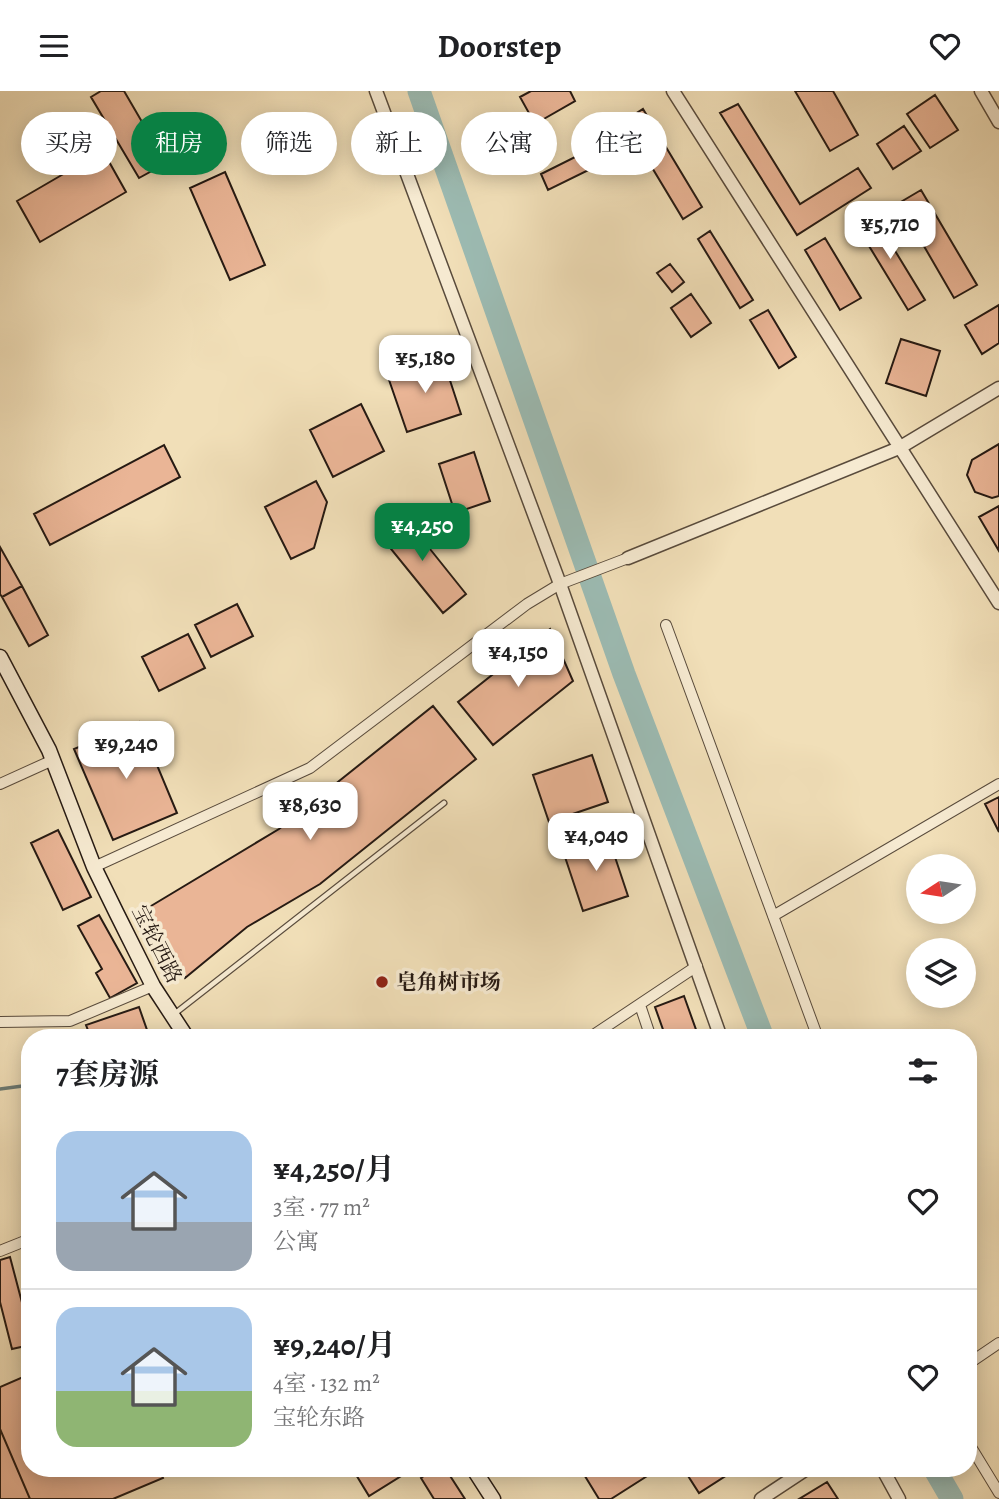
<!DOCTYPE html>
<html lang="zh">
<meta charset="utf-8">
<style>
body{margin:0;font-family:Alegreya,"Noto Serif SC",serif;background:#f6f6f6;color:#202124;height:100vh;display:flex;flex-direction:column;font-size:26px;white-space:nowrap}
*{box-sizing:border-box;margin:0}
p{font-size:23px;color:#757577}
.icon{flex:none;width:38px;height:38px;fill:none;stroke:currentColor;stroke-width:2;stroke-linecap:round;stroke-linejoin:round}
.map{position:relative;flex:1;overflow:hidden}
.drawer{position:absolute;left:21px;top:938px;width:956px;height:448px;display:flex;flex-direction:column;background:#fff;border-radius:28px;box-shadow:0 4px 18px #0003}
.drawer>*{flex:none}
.guide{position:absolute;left:21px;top:21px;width:957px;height:63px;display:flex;gap:14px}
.needle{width:46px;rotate:258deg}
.buttons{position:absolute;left:906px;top:763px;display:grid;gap:14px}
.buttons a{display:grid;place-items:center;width:70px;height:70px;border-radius:50%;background:#fff;box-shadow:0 4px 18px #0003;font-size:35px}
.price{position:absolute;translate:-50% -60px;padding:0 16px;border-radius:14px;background:#fff;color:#222;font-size:23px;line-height:46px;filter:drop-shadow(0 2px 4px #0008)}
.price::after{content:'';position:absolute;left:50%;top:42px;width:21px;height:16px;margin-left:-10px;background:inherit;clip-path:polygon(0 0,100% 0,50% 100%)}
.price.on{background:#0b8043;color:#fff}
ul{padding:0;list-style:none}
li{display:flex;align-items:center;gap:21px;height:175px;padding:0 35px}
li+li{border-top:2px solid #e0e0e0}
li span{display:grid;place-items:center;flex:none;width:196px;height:140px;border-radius:21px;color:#555}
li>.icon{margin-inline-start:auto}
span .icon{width:84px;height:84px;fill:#fffc;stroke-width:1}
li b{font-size:30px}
h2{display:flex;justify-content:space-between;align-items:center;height:84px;padding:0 35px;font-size:30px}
.tag{padding:0 24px;border-radius:32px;background:#fff;box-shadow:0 4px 18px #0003;font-size:24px;line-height:63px}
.tag.on{background:#0b8043;color:#fff}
header{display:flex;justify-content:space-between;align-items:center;height:91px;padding:0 35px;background:#fff;font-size:32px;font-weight:700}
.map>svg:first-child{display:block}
</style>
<header><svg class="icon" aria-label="menu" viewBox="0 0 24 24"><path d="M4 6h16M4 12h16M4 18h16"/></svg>Doorstep<svg class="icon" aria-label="heart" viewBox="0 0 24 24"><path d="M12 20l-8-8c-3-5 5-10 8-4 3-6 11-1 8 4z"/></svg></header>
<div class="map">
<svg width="999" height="1408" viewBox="0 0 999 1408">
<rect width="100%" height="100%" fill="#f1dfb8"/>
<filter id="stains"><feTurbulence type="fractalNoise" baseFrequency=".00286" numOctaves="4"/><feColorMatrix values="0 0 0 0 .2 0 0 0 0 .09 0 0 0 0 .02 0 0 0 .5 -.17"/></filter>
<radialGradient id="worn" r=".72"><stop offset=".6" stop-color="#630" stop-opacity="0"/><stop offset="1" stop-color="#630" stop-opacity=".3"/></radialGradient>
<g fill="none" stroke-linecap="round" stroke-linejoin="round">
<!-- stream -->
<path stroke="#6d7b74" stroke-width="3.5" d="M0 998 30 994"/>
<!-- river -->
<path stroke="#9cbcb4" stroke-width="23" d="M419 0 624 583 763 947
M934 1377 952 1408"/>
</g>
<!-- building -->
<path fill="#eab596" stroke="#261a13" stroke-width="2" d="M101 0H124L166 72 139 87 91 6Z
M531 0H570L575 10 535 33 520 6Z
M795 0H833L858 44 830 60Z
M935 4 958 39 930 57 907 23Z
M738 13 800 113 858 77 871 97 797 144 720 22Z
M643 18 702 116 683 128 624 30Z
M904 35 921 60 893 78 877 53Z
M605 51 613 67 548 99 541 83Z
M103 60 126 101 40 151 17 110Z
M225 81 265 174 230 189 190 97Z
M921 99 977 194 954 207 899 112Z
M872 122 925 209 908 219 855 132Z
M710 140 753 209 740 217 698 148Z
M825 147 861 207 840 219 805 159Z
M670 173 684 191 672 201 657 182Z
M691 203 711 232 691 246 671 217Z
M999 214V252L982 263 965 234Z
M768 219 796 266 779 277 750 229Z
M901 248 940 260 926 305 886 292Z
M443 268 461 323 407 341 388 286Z
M361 313 384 360 333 386 310 339Z
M999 353V405L992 407 975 401 967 384 972 369Z
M164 354 180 386 50 454 34 423Z
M474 361 490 410 455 422 439 373Z
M316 390 327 411 314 457 291 468 265 416Z
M999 415V460L979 426Z
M402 423 466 503 443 522 378 442Z
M0 456 22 495 2 506 0 503Z
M22 495 48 544 29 555 2 506Z
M237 513 253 545 211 566 195 534Z
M550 538 573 590 493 654 458 611Z
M188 543 205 577 159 600 142 566Z
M433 615 476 668 320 793 247 836 185 887 146 818 279 738Z
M139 631 177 722 113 749 74 658Z
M592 664 608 711 549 731 533 684Z
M999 706V741L985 713Z
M58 739 91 806 63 819 31 752Z
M608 745 628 805 583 820 563 760Z
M99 824 137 892 110 907 96 882 102 878 78 835Z
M684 905 699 947H666L655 916Z
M139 916 147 939 124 947H91L86 934Z
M10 1166 30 1242V1254L12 1258 0 1211V1169Z
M30 1283V1377H159L163 1387 113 1408H30L0 1338V1296Z
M0 1338 30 1408H0Z
M363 1377H414L369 1405 355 1382Z
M435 1377H445L465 1408H434L421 1387Z
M580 1377H653L655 1380 611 1408H599Z
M683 1377H738L699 1402Z
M827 1391 838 1408H799Z"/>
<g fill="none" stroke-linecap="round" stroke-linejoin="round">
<!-- service casing -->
<g stroke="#594b3c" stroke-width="7">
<path id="service" d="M173 924 444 712"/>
</g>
<!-- minor casing -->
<g stroke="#594b3c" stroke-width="12">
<path id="minor" d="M666 534 818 947
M0 693 53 669
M94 776 310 677 527 513 560 493 628 467
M773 825 999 693
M640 914 651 947
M0 931 70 930 153 895
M589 947 697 875
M0 1160 30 1148
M968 1273 999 1252
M968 1351 999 1402"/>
</g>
<!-- tertiary casing -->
<g stroke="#594b3c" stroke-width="15">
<path id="tertiary" d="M376 0 560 493 721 947
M673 0 999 512
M981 0 999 31
M628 467 899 357 999 297
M882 1377 899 1408
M761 1408 808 1377"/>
</g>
<!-- secondary casing -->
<g stroke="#261a13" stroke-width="17">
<path id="secondary" d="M0 566 49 659 94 776 116 821 153 895 187 947
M473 1377 493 1408"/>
</g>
<!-- service -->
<use href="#service" stroke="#f6ead1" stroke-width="4.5"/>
<!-- minor -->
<use href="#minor" stroke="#f6ead1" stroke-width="10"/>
<!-- tertiary -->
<use href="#tertiary" stroke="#f6ead1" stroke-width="12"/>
<!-- secondary -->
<use href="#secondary" stroke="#f6ead1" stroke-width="14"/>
</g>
<!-- markers -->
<circle fill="#8f2418" stroke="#f6ead1" stroke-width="2.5" cx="382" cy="891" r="7"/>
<g text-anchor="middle" stroke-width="7" stroke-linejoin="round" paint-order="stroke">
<!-- street labels -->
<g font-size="21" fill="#261a13" stroke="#f6ead1">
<text transform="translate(157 853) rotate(63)" y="7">宝轮西路</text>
</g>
<!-- poi labels -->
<g font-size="21" font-weight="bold" fill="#261a13" stroke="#f6ead1" text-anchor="start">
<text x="396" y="898">皂角树市场</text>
</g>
</g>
<rect width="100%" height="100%" filter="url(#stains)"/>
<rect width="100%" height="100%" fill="url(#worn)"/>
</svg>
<div class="buttons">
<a><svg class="needle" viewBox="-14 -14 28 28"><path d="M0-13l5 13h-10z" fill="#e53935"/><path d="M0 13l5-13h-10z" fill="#757577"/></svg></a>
<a><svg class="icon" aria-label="layers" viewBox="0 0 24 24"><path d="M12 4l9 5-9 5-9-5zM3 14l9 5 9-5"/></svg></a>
</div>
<b class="price" style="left:890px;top:170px">¥5,710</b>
<b class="price" style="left:425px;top:304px">¥5,180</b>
<b class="price on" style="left:422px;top:472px">¥4,250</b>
<b class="price" style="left:518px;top:598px">¥4,150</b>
<b class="price" style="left:126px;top:690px">¥9,240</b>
<b class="price" style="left:310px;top:751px">¥8,630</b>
<b class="price" style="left:596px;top:782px">¥4,040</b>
<div class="guide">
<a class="tag">买房</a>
<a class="tag on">租房</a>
<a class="tag">筛选</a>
<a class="tag">新上</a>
<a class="tag">公寓</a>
<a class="tag">住宅</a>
</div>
<section class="drawer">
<h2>7套房源<svg class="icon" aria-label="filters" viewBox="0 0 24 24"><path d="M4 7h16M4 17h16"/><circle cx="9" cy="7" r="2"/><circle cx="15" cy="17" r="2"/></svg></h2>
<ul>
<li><span style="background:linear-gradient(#a9c7e8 65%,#9aa5b1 0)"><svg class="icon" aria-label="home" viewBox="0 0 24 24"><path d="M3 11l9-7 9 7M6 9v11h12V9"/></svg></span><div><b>¥4,250/月</b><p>3室 · 77 m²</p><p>公寓</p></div><svg class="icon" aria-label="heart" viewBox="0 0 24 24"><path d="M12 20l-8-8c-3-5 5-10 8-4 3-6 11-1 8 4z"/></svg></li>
<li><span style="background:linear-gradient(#a9c7e8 60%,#8fb573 0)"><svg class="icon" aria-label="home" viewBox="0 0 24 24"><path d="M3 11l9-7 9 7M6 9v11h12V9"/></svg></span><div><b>¥9,240/月</b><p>4室 · 132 m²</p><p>宝轮东路</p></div><svg class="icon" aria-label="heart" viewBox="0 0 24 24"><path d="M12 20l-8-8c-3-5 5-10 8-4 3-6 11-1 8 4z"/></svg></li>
</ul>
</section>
</div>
